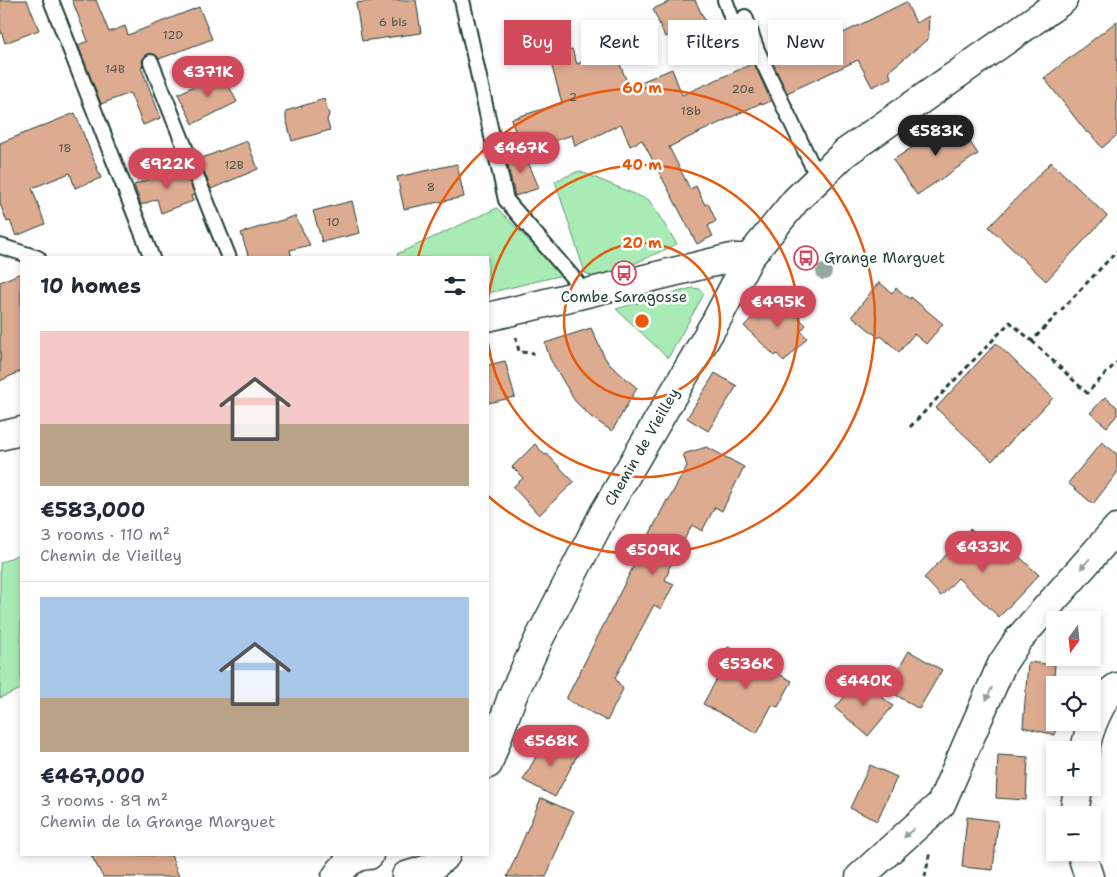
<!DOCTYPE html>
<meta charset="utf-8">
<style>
body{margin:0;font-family:"Shantell Sans",sans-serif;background:#f2f2f3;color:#1f2937;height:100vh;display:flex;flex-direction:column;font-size:19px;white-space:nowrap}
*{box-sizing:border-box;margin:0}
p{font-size:16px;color:#747a83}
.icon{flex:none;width:28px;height:28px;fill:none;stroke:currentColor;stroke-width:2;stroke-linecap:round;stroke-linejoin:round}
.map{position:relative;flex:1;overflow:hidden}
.panel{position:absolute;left:20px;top:256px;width:469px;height:600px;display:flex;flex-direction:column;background:#fff;border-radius:0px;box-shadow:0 2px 8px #0003}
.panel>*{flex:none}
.top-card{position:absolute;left:504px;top:20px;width:475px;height:45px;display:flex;gap:10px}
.needle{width:32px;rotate:195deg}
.fabs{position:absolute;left:1046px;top:611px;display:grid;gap:10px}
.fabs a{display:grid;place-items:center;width:55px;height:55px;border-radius:0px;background:#fff;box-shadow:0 2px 8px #0003;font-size:25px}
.price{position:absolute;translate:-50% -42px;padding:0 11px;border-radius:18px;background:#d1495b;color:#fff;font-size:16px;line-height:32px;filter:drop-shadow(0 1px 2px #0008)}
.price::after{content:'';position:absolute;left:50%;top:30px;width:15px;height:11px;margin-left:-8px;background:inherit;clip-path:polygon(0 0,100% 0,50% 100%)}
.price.on{background:#222;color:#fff}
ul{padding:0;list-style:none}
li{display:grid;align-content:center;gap:10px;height:265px;padding:0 20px}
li+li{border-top:1px solid #e0e1e3}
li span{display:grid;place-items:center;height:155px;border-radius:0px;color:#555}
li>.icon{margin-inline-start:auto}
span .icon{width:90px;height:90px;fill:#fffc;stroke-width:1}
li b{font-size:21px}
h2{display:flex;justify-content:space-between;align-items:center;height:60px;padding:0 20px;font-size:21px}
.tag{padding:0 18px;border-radius:0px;background:#fff;box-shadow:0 2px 8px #0003;font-size:18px;line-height:45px}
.tag.on{background:#d1495b;color:#fff}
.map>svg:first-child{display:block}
</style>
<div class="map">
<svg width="1117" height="877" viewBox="0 0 1117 877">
<rect width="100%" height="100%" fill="#fff"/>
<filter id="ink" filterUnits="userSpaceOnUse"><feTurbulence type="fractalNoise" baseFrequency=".02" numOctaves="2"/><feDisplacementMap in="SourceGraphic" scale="10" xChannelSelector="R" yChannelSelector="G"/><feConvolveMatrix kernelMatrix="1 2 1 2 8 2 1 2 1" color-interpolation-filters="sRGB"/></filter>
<g filter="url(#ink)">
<!-- green -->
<path fill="#a9ebb4" stroke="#649474" d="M579 171 649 200 677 244 599 280 585 273 555 181Z
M497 208 563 275 488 293V258H398L397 254Z
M692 288 700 289 704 294 668 358 616 309Z
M21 553V689L0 698V563Z"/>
<!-- building -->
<path fill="#ddab90" stroke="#1f3d34" d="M0 0H27L39 30 5 43 0 28Z
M72 0H96L109 32 125 26 128 35 199 7 212 39 159 59 156 55 148 54 142 60 143 66 141 67 161 118 143 125 130 93 101 104 78 45 88 41Z
M377 0H416L421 33 362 41 356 3Z
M673 0H695L705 21 665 37 653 9Z
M906 2 916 23 929 16 928 39 889 71 891 78 872 87 858 60 787 93 770 58 823 33 827 41Z
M1117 21V135L1102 148 1089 132 1087 133 1044 78Z
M572 49 577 64 614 49 629 87 672 69 682 95 754 63 771 101 762 105 761 103 669 147 690 189 696 186 705 205 708 203 716 221 708 226 713 236 697 244 642 140 630 146 621 124 575 146 572 135 522 152 511 119 562 103 549 56Z
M222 72 237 102 193 124 178 94Z
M324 99 329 115 327 120 330 130 292 141 286 119V111Z
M75 113 101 178 75 188 70 173 32 188 45 224 16 236 10 221 7 222 0 204V143Z
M955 119 978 154 917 195 893 160Z
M247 141 258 169 211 189 199 159Z
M524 152 539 188 515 196 506 158Z
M1051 162 1107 216 1046 281 989 227Z
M457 164 464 197 404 209 397 177Z
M183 166 195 195 191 196 193 201 161 213 157 199 141 205 134 185Z
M352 201 360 233 322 242 313 211Z
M295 216 310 245 290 250 292 258H249L241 233Z
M21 273V371L0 381V282Z
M879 282 892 293 896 288 910 299 911 297 943 324 926 344 914 334 899 352 881 336 879 338 852 316Z
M775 294 806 325 801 331 807 338 784 362 777 354 775 356 744 326Z
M591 328 604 356 609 364 637 388 612 431 591 417 575 401 550 359 545 343Z
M996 343 1053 398 992 461 936 408Z
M505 361 515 397 488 403V365Z
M715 373 737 386 708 431 687 418Z
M1105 397 1117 407V415L1107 427 1090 413Z
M1102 442 1117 454V473L1093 504 1068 483Z
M535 444 545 455 547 454 574 482 539 515 513 487 523 478 512 467Z
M707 447 744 467 722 511 715 507 702 531 692 525 668 570 669 571 665 580 674 584 661 609 654 605 615 678 623 689 607 721 566 699 667 500 668 501 687 466 683 454Z
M970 529 1004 557 1011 549 1039 575 999 617 958 578 941 596 924 578Z
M728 647 792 681 778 707 772 705 757 733 703 704 718 677 713 674Z
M909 651 942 670 919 709 886 689Z
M1028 662 1055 665 1054 676 1059 677V685H1055V735L1023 727Z
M860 679 893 706 868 736 835 708Z
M547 737 578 754 555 797 523 780Z
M998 755 1028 757 1026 800 996 798Z
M870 765 897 777 877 821 850 808Z
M541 798 573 812 546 877H507Z
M967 817 998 821 993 870 962 867Z
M91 855H171L179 877H103Z"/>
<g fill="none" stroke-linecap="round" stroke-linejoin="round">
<!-- lane casing -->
<g stroke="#1f3d34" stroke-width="18">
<path id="lane" d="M51 0 152 258
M462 0 506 200 587 294
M725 0 737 32 755 48
M745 17 757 50 818 178
M151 62 229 258
M0 246 38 258"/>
</g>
<!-- street casing -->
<g stroke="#1f3d34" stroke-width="31">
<path id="street" d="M488 317 731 258H749
M0 436 21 431
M1085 750C1088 732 1101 696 1117 687
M488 764 512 697 539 639 604 513 716 321 749 258 796 200 845 153 1063 0
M1074 815 1078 788
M1081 852 1089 877
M406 876 431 868 446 855
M336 877C344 865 354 855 369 855
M860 877 941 804 1002 664 1018 640 1117 528"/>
</g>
<!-- path -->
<path stroke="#1f3d34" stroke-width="3" stroke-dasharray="5 4" stroke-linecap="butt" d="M516 337 519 352 534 353
M1032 341 1087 393 1117 362
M910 427 1010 322 1032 341 1117 251
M925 877 930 851"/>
<!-- lane -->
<use href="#lane" stroke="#fff" stroke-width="14"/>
<!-- street -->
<use href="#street" stroke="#fff" stroke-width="28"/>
</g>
<!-- trees -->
<circle fill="#93a89e" cx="824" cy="272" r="8"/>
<!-- one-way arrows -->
<defs><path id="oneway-solid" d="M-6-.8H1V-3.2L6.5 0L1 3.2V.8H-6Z" transform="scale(1.25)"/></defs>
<g fill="#8f9e9a">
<use href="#oneway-solid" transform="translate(1085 564) rotate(131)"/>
<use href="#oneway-solid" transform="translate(989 694) rotate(114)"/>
<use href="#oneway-solid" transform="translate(909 833) rotate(138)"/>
</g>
</g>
<!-- distance rings -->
<g fill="none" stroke="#e8590c" stroke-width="2.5">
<circle cx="642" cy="321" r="78"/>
<path d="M488 299A156 156 0 1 1 488 343"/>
<path d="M418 257A233 233 0 1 1 488 496"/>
</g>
<!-- icons -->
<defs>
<g id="bus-ring" transform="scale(1.25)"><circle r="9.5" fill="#fff" stroke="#d1495b" stroke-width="1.5"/><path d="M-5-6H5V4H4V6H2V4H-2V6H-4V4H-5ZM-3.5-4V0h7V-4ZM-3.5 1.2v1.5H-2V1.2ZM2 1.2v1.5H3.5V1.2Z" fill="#d1495b"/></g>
</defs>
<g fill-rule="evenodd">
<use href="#bus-ring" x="806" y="258"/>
<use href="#bus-ring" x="624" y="273"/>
</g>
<g text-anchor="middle" stroke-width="5" stroke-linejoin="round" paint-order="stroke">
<!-- number labels -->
<g font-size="12" fill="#4e584b">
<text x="393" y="26">6 bis</text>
<text x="173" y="39">12D</text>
<text x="115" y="73">14B</text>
<text x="743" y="93">20e</text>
<text x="573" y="101">2</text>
<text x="691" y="115">18b</text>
<text x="65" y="152">18</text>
<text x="234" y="169">12B</text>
<text x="431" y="191">8</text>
<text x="333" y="226">10</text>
</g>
<!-- poi labels -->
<g font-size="15" fill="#1f3d34" stroke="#fff" text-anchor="start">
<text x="824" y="263">Grange Marguet</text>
<text x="624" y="302" text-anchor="middle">Combe Saragosse</text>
</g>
<!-- street labels -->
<g font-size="15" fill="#1f3d34" stroke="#fff">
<text transform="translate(642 447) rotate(-60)" y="5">Chemin de Vieilley</text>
</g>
</g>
<circle cx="642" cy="321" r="8" fill="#e8590c" stroke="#fff" stroke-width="2.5"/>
<g font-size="15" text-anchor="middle" font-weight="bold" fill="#e8590c" stroke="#fff" stroke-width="5" stroke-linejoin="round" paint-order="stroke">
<text x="642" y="93">60 m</text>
<text x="642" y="170">40 m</text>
<text x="642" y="248">20 m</text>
</g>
</svg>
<div class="fabs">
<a><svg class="needle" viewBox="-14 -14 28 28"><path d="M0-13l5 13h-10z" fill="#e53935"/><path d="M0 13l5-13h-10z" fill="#747a83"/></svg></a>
<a><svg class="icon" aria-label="locate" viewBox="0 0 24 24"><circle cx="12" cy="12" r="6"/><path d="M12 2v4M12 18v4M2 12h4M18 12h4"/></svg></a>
<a>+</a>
<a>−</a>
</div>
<b class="price" style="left:208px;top:98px">€371K</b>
<b class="price on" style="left:936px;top:157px">€583K</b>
<b class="price" style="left:521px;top:174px">€467K</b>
<b class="price" style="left:167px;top:190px">€922K</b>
<b class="price" style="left:778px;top:328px">€495K</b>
<b class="price" style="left:983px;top:573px">€433K</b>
<b class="price" style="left:653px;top:576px">€509K</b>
<b class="price" style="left:746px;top:690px">€536K</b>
<b class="price" style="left:864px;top:707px">€440K</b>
<b class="price" style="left:551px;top:767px">€568K</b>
<div class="top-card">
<a class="tag on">Buy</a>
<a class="tag">Rent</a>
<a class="tag">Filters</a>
<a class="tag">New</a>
</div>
<section class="panel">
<h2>10 homes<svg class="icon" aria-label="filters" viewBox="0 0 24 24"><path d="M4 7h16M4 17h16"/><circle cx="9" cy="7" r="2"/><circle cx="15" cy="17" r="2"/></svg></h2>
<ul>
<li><span style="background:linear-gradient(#f6c9c9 60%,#b9a48a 0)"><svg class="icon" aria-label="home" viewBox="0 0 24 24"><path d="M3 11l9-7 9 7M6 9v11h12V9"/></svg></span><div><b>€583,000</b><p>3 rooms · 110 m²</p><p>Chemin de Vieilley</p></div></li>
<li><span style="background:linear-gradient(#a9c7e8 65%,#b9a48a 0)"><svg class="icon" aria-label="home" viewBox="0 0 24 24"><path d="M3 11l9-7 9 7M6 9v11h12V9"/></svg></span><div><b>€467,000</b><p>3 rooms · 89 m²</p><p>Chemin de la Grange Marguet</p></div></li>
</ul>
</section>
</div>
